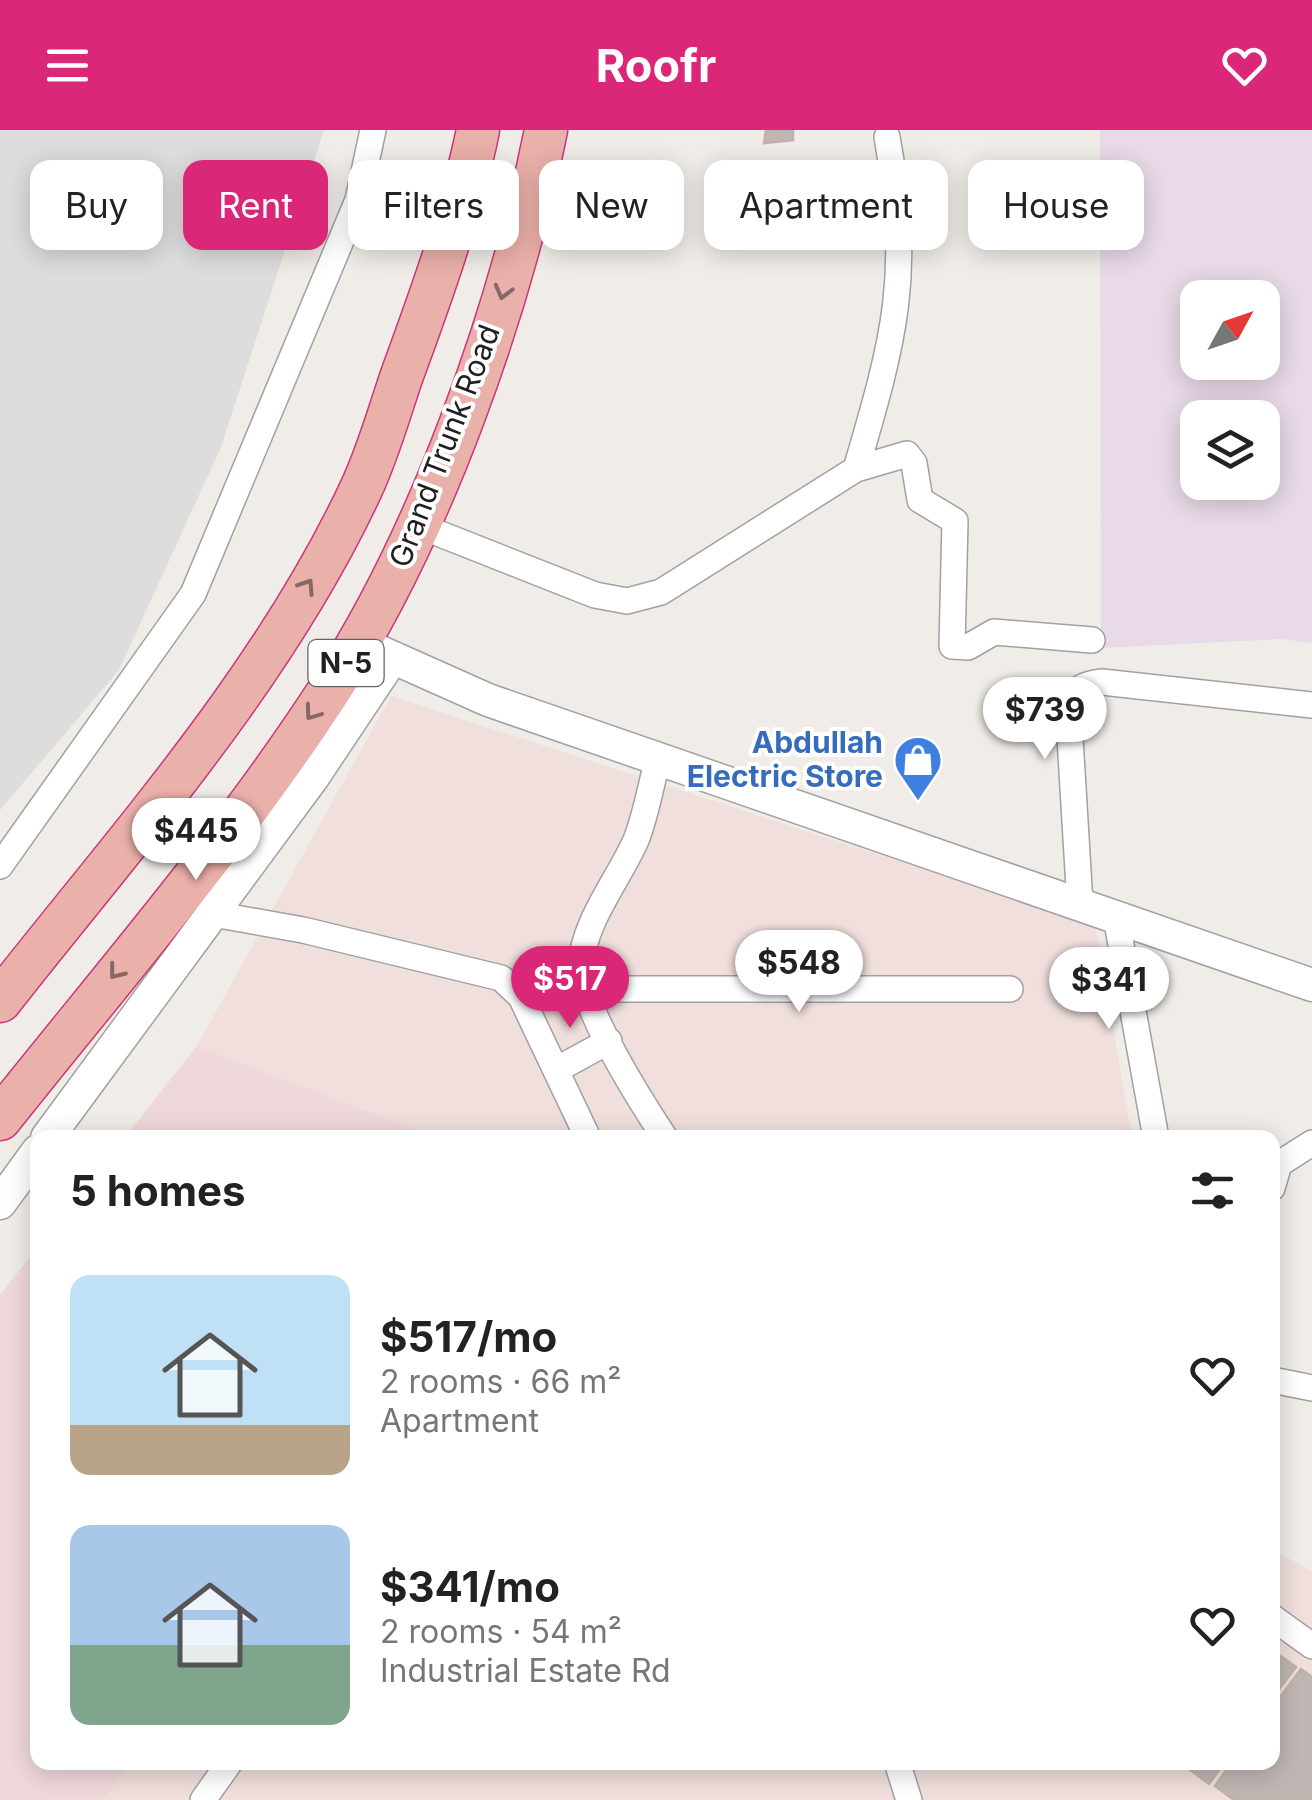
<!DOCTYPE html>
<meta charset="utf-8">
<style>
body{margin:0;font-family:Inter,sans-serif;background:#f6f6f6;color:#222;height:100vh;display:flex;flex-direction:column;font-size:38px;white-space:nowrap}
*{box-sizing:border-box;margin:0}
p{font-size:32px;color:#767676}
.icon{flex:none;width:55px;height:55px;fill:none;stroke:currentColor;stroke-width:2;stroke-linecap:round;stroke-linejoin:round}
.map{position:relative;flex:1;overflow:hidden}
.details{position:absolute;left:30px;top:1000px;width:1250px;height:640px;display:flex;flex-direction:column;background:#fff;border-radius:20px;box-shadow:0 5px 25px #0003}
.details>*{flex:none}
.banner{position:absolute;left:30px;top:30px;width:1252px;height:90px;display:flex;gap:20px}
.needle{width:65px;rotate:50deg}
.tools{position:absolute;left:1180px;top:150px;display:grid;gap:20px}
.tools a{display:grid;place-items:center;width:100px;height:100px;border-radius:20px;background:#fff;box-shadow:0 5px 25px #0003;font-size:50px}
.price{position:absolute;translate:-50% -85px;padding:0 22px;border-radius:35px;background:#fff;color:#222;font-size:32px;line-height:65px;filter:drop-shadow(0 2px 5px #0008)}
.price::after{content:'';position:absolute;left:50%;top:60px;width:30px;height:22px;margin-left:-15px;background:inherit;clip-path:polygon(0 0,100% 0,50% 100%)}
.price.on{background:#db2777;color:#fff}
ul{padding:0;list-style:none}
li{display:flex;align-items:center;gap:30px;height:250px;padding:0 40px}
li span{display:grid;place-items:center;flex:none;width:280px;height:200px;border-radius:20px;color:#555}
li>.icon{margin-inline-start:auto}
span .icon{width:120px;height:120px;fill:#fffc;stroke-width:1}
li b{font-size:42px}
h2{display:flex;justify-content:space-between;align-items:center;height:120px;padding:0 40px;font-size:42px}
.chip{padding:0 35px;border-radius:20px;background:#fff;box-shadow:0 5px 25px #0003;font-size:35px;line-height:90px}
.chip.on{background:#db2777;color:#fff}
header{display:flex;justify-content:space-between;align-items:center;height:130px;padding:0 40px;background:#db2777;color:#fff;font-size:45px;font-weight:700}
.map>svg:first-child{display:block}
</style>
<header><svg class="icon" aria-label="menu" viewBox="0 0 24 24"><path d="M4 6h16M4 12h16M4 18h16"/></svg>Roofr<svg class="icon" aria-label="heart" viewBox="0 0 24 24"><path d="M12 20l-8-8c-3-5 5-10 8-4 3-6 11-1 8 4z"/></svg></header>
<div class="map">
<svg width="1312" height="1670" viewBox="0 0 1312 1670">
<rect width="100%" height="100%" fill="#f0ece7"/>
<!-- residential -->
<path fill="#dedddd" d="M0 0H324L221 317 119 540 0 680Z"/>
<!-- commercial -->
<path fill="#efd8da" d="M197 916 436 1007H125Z
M37 1118 38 1632 132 1633 103 1670H0V1165Z"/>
<!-- industrial -->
<path fill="#e8dae7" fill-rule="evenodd" d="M1100 0H1312V513L1282 509 1101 518ZM1198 168H1262V232H1198ZM1198 288H1262V352H1198Z"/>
<!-- military -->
<path fill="#f0dfdc" d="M391 566 963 752 1094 788 1132 1007H436L197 916Z
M1273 1420 1312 1441V1670H103L132 1632H1272Z"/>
<!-- building -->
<path fill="#c0b7b4" stroke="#c0b2ab" stroke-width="2.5" d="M766 0H793V10L764 13Z
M1272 1520 1296 1537 1272 1568Z
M1301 1539 1312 1547V1670H1234L1215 1656 1232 1632H1272V1578Z
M1180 1632H1225L1209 1654Z"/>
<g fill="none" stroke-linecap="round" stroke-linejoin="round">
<!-- minor casing -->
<g stroke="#a1a1a1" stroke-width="28">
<path id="minor" d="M856 339C895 207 912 145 887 7
M420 396 595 465 627 471 661 462 856 339 907 324 914 333 920 370 955 391 952 516 968 517 994 502 1092 510
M658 628C651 655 646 685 636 710 619 749 583 792 581 836 580 876 642 973 665 1008
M0 736 193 464 358 70 373 0
M1080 774 1068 575C1076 558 1083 554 1102 552L1312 575
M213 784 303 800 501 848 521 867 588 1008
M1116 787 1156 1008
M587 859H1010
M521 867 581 838
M556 940 609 911
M1272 1058 1279 1034 1312 1013
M1272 1250 1312 1258
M1272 1487 1312 1516
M897 1632 909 1670
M203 1670 230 1632"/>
</g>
<!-- tertiary casing -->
<g stroke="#a1a1a1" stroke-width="35">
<path id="tertiary" d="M358 512 488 570 1312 855
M47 1008 313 647 391 530
M0 1073 38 1021"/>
</g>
<!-- trunk casing -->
<g stroke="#cc367a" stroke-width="45">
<path id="trunk" d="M0 871C127 709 273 548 361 359 378 323 389 283 402 245 431 166 461 83 478 0
M0 989C112 848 234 708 332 556 432 401 510 181 546 0"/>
</g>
<!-- minor -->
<use href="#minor" stroke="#fff" stroke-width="25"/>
<!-- tertiary -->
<use href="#tertiary" stroke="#fff" stroke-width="32"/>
<!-- trunk -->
<use href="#trunk" stroke="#eab0aa" stroke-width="42"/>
</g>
<!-- one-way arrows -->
<defs><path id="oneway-chevron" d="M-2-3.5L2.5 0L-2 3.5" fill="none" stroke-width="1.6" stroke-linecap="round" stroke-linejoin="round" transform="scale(2.5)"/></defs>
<g stroke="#856865">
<use href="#oneway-chevron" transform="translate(503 162) rotate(105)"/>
<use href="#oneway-chevron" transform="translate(307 456) rotate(-57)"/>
<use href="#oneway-chevron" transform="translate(312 583) rotate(126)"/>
<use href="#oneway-chevron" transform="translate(116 842) rotate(128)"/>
</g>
<!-- icons -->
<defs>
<g id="shop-pin" transform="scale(2.5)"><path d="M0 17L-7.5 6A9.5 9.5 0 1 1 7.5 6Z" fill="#3f7fe0" stroke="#fff"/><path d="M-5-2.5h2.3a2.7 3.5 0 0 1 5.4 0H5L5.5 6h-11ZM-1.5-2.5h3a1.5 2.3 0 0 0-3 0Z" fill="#fff"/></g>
</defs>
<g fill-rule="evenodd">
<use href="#shop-pin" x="918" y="630"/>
</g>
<g text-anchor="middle" stroke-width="8" stroke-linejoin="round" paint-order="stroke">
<!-- shield labels -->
<rect fill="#fff" stroke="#636363" stroke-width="2.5" x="308.5" y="510" width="75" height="46" rx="8"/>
<g font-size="28" font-weight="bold" fill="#202020">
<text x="346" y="543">N-5</text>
</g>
<!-- street labels -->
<g font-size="30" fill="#202020" stroke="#fff">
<text transform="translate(445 316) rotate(-69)" y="10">Grand Trunk Road</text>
</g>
<!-- shop labels -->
<g font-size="30" font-weight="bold" fill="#366cbe" stroke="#fff" text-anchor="end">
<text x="883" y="623">Abdullah<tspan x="883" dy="34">Electric Store</tspan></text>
</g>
</g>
</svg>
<div class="tools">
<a><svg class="needle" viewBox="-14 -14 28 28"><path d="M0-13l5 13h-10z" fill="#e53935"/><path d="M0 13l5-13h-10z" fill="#767676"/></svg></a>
<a><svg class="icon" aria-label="layers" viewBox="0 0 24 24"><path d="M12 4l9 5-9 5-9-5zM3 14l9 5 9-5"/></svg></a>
</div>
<b class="price" style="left:1045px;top:632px">$739</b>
<b class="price" style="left:196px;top:753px">$445</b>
<b class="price" style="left:799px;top:885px">$548</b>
<b class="price on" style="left:570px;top:901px">$517</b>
<b class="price" style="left:1109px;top:902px">$341</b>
<div class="banner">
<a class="chip">Buy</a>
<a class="chip on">Rent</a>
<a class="chip">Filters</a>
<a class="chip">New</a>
<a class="chip">Apartment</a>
<a class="chip">House</a>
</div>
<section class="details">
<h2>5 homes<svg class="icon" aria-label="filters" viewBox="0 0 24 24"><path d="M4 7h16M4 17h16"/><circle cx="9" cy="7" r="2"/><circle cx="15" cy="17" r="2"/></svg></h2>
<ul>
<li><span style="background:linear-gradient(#bfe0f5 75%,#b9a48a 0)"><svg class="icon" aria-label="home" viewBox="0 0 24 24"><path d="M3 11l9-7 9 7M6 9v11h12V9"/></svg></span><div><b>$517/mo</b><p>2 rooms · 66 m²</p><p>Apartment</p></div><svg class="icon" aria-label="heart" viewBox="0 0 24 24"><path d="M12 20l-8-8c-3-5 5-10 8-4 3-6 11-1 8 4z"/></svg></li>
<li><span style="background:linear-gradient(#a9c7e8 60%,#7fa58c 0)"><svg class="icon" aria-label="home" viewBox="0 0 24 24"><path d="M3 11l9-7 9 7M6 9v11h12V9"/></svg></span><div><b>$341/mo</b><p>2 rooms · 54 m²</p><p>Industrial Estate Rd</p></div><svg class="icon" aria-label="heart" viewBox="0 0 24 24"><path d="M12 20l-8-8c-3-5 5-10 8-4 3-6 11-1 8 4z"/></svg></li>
</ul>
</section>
</div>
